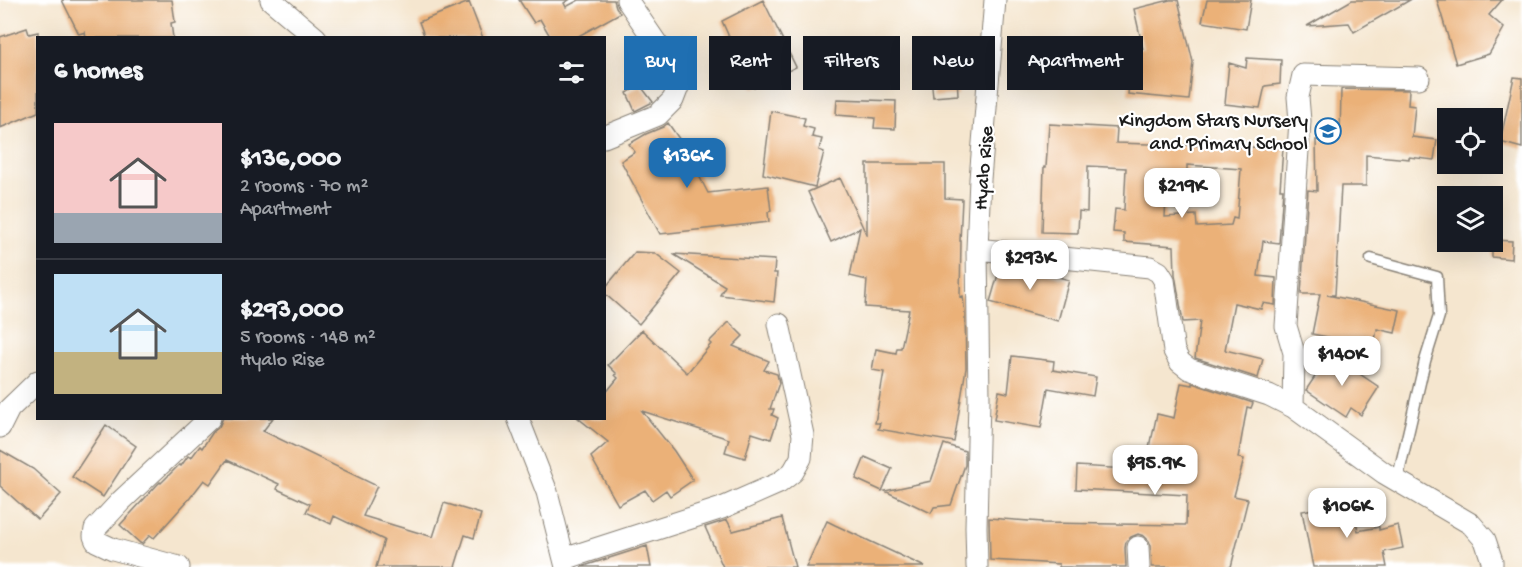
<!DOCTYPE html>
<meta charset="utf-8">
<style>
body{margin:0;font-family:"Gochi Hand",sans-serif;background:#242831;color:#f1f3f6;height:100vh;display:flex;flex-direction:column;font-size:22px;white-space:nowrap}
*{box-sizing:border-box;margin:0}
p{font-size:20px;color:#9ea1a6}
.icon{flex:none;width:33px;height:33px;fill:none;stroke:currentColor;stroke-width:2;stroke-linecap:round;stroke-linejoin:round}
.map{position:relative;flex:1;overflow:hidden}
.details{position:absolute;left:36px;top:36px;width:570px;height:384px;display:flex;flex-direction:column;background:#171b24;border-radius:0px;box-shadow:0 6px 24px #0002}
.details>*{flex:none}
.banner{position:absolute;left:624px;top:36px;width:570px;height:54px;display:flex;gap:12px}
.fabs{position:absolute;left:1437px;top:108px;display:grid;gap:12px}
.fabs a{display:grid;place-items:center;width:66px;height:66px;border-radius:0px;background:#171b24;box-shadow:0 6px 24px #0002;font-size:30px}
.price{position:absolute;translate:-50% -51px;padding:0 14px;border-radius:12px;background:#fff;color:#222;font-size:20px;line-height:39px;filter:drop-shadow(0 2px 3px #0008)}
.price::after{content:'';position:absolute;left:50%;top:36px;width:18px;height:14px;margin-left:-9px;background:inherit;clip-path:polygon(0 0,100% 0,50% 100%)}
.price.current{background:#1f6fb2;color:#fff}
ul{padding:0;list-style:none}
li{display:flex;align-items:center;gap:18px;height:150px;padding:0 18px}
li+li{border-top:2px solid #363941}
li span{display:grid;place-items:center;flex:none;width:168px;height:120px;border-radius:0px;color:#555}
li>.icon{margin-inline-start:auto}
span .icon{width:72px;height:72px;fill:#fffc;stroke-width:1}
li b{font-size:26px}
h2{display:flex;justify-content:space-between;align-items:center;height:72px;padding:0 18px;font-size:26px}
.pill{padding:0 21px;border-radius:0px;background:#171b24;box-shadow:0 6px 24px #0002;font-size:21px;line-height:54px}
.pill.current{background:#1f6fb2;color:#fff}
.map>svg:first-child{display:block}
</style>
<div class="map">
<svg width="1522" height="567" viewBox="0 0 1522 567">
<rect width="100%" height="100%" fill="#fff"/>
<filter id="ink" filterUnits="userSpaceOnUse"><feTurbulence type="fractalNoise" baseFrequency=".0167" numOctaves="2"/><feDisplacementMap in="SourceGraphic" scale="12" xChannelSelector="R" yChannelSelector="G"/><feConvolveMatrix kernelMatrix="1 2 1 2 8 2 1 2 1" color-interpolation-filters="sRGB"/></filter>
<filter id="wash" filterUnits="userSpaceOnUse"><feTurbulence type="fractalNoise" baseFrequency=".008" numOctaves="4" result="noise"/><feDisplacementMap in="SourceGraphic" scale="24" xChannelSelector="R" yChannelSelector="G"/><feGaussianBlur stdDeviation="1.35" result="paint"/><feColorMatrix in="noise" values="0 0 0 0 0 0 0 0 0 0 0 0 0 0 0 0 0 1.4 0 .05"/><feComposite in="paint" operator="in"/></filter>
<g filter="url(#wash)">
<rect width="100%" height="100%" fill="#f5e6cf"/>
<g id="blocks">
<!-- building -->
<path fill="#ebb178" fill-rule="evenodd" d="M62 0H172L175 22 171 23 173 38H86L85 32 79 34Z
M519 0H569L564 3 566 7 579 0H614L616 7 620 13 575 38H551L540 19 534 23Z
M763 0 796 67 754 88 748 77 739 81 721 43 730 39 722 21Z
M1170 0H1178L1193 62 1189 100 1128 94 1133 48 1143 49 1134 9Z
M1207 0H1251L1246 29 1202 22Z
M1352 0H1410L1354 32 1349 23 1307 26Z
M1437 0H1502L1489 15 1504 28 1489 54 1456 64Z
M469 2 483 38H425L419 22Z
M27 28 29 34 38 32V112L0 128V37Z
M1247 58 1281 60 1280 84 1265 86 1260 108 1225 104 1229 63 1246 68Z
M957 75 958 95 933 97 931 77Z
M1514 77 1522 78V148L1500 142Z
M640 85 653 102 635 111 627 93Z
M1341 89 1409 90 1408 105 1415 106 1412 137 1437 140 1434 160 1409 157V159L1366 155V186H1341L1335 295H1327L1400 310 1395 333 1377 329 1374 346 1312 334 1320 294H1301L1308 190 1317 191 1316 140 1340 139Z
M837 99 896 101 895 129 874 128 875 118 836 115Z
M771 111 805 118 803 126 814 129 812 137 822 139 819 150 824 152 815 187 763 174Z
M668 123 682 143 708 193 768 186 771 211 768 212 769 222 660 234 621 161 635 152 629 144 646 134 663 127Z
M1049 124 1117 128 1116 143 1283 148 1280 189H1283L1279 243 1263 241 1258 276 1276 278 1275 305 1263 303 1261 309 1234 303 1225 350 1263 359 1258 378 1195 358 1200 321 1183 322 1175 274 1174 246 1124 242V233L1113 232 1115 209 1124 210 1126 168 1088 166 1087 212 1079 211 1078 233 1042 232 1044 167H1046ZM1187 165 1241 169 1237 219 1233 218 1231 225 1197 227 1196 215 1165 217 1167 177 1187 178Z
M867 164H945V198L962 199 960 241H961L960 297 963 296 965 314 966 368 954 442 878 429 880 423H875L884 372 872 370 876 349 896 353 897 348H901L909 310 865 307 867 280 850 276 860 228 831 242 808 192 840 178 867 236Z
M1492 240 1512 241 1511 259 1492 257Z
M635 252 655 253 681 273 639 324 604 293V289Z
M673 254 775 260 774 273H777L774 302 720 295 725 286Z
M1001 264 1021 266 1069 280 1058 321 990 302Z
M729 322 743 336 733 346 769 361 764 370 777 374 779 383 770 409H774L772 415 778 418 771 439 752 433 745 458 725 452 729 439 642 411 674 451 693 480 670 496 666 490 652 500 645 490 618 505 591 457 608 442 578 418H604V395L618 378 615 375 617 374 608 365 642 330 687 373 711 344 709 342Z
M1330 354 1379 387 1361 415 1351 408 1346 417 1306 390Z
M1012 356 1054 361 1053 370 1096 377 1093 396 1048 388 1041 428 994 420 999 391 1008 393Z
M1181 383 1192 385V383L1253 403 1251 408 1247 407 1238 458 1244 459 1234 496 1248 499 1231 567H1152L1151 546 1149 541 1144 536 1138 534 1131 537 1126 542 1125 548 1126 567H1059V564L990 560 989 518 1042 522V523L1186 525 1187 495 1076 489 1077 466 1145 470 1151 437H1152L1157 414 1174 418Z
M223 418H273L263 431 377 486 363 516 433 537 444 503 481 514 474 538 465 535 455 567H376L384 540 334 516 331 524 306 512 310 504 277 489 279 484 227 460 210 484 204 480 190 498 154 538 150 535 142 544 140 543 120 525 157 485 160 482 161 483 179 465 181 466 188 456 191 458 200 446 202 448 213 432 219 427Z
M106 425 136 446 103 497 72 477Z
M944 444 965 451V465L951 505 934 507 931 513 885 491 931 481Z
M0 450 33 469 61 494 38 520 0 486Z
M865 457 892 469 882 491 856 479Z
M1352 502 1358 531 1379 527V530L1398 525 1403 548 1384 552 1387 567H1313L1302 511Z
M782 518 795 567H723L705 527 727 520 733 531Z
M827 521 835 525 925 567H806Z
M647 546 651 567H581Z"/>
</g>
</g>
<g filter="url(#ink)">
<use href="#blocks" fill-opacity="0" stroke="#888176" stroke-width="1.5"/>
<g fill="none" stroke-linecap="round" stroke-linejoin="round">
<!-- service casing -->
<g stroke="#888176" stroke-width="13">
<path id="service" d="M1371 259 1437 277 1439 316 1425 361 1397 481"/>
</g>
<!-- minor casing -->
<g stroke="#888176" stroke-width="23">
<path id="minor" d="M271 0 316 38
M604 137 658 115 673 100 678 87 670 63 627 0
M977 249 1150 267 1159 272 1164 280 1174 351 1180 362 1189 369 1269 395 1293 407 1384 473 1471 524 1485 540 1492 561V567
M1293 407 1294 353 1286 326 1300 121 1298 97 1303 75 1419 78
M518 418 547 492 566 567
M0 427 9 409 38 381
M1138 547 1139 567
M564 559 722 508 779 483 793 472 801 458 803 435 779 324
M179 567 113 549 96 541 94 536 95 529 121 501 210 418
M977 567 976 527 979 399 977 249 980 179 995 0"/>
</g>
<!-- service -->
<use href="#service" stroke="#fff" stroke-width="10"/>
<!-- minor -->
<use href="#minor" stroke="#fff" stroke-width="21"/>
</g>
</g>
<!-- icons -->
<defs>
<g id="school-ring" transform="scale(1.35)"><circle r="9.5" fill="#fff" stroke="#1f6fb2" stroke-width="1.5"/><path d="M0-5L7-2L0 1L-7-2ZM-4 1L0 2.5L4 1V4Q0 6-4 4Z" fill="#1f6fb2"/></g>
</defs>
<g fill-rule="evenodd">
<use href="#school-ring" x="1328" y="131"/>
</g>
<g text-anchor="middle" stroke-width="4.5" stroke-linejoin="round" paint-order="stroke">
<!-- poi labels -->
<g font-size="20" fill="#1c1c1c" stroke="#fff" text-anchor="end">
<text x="1308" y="126">Kingdom Stars Nursery<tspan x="1308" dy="23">and Primary School</tspan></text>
</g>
<!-- street labels -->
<g font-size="20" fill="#1c1c1c" stroke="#fff">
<text transform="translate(982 168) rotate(-86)" y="7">Hyalo Rise</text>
</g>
</g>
</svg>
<div class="fabs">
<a><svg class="icon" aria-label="locate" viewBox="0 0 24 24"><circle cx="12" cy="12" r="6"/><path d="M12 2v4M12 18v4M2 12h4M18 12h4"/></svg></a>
<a><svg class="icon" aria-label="layers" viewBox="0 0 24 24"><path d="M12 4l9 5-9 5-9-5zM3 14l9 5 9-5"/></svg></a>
</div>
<b class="price current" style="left:687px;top:189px">$136K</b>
<b class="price" style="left:1182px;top:219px">$219K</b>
<b class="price" style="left:1030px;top:291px">$293K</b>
<b class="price" style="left:1342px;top:387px">$140K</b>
<b class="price" style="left:1155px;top:496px">$95.9K</b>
<b class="price" style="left:1347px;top:539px">$106K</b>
<div class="banner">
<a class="pill current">Buy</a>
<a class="pill">Rent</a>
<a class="pill">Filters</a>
<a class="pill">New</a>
<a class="pill">Apartment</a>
</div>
<section class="details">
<h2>6 homes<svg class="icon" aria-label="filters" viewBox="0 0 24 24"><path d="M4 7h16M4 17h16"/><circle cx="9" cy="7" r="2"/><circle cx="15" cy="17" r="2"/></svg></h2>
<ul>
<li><span style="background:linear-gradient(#f6c9c9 75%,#9aa5b1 0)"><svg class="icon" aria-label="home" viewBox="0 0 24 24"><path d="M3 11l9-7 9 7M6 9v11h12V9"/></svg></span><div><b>$136,000</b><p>2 rooms · 70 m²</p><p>Apartment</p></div></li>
<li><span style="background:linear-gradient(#bfe0f5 65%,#c2b280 0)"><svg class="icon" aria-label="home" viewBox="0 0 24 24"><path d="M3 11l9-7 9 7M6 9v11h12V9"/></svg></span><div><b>$293,000</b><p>5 rooms · 148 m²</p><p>Hyalo Rise</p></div></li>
</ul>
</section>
</div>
